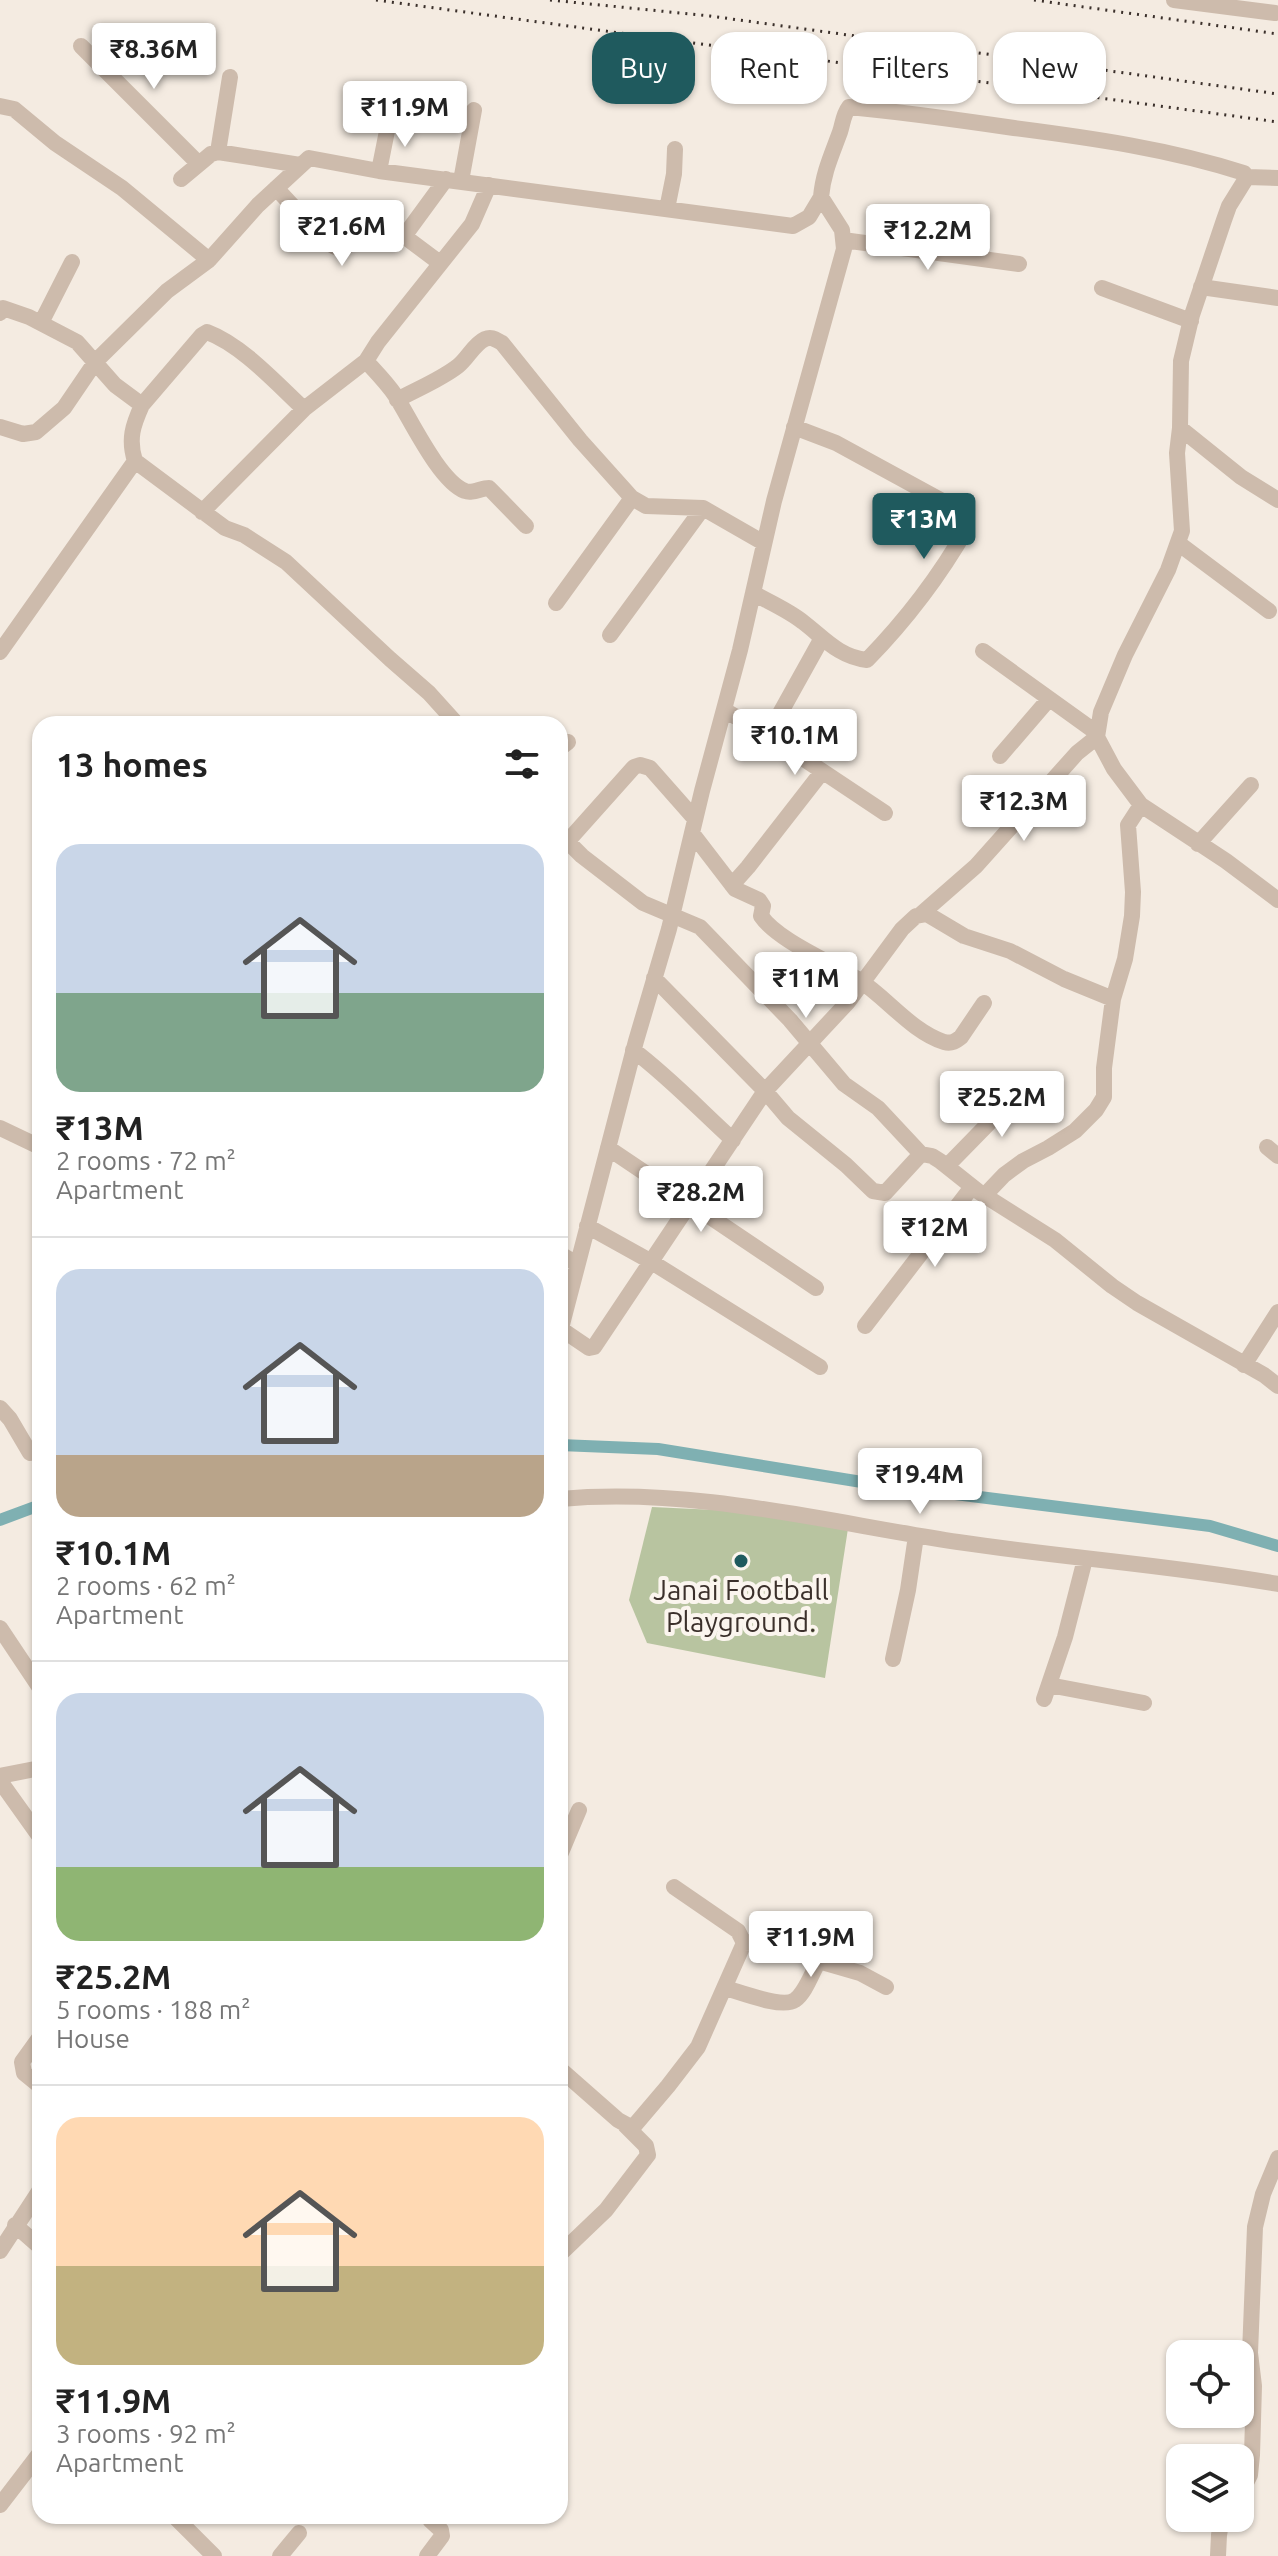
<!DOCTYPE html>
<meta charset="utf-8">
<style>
body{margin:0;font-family:Ubuntu,sans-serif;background:#f2f2f2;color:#222;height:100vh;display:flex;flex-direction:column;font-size:30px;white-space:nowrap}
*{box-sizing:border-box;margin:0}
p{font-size:26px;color:#767676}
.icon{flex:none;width:44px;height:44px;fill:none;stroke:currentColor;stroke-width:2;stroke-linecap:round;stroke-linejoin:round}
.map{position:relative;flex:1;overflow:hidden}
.side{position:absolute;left:32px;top:716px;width:536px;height:1808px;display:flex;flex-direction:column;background:#fff;border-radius:24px;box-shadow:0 2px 6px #0004}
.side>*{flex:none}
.top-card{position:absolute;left:592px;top:32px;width:566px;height:72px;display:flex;gap:16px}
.buttons{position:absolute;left:1166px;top:2340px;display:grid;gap:16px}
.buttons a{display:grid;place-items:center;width:88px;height:88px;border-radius:16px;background:#fff;box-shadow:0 2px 6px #0004;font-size:40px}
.price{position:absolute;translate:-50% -68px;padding:0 18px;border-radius:8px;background:#fff;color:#222;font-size:26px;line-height:52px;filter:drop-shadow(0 2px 4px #0008)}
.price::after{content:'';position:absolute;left:50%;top:48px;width:24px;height:18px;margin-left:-12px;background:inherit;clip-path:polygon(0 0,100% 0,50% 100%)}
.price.current{background:#1f5a5e;color:#fff}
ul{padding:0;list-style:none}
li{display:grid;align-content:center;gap:16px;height:424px;padding:0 24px}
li+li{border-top:2px solid #e0e0e0}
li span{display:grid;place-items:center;height:248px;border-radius:24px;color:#555}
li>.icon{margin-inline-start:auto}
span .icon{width:144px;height:144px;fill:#fffc;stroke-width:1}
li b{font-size:34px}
h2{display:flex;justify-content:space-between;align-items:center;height:96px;padding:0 24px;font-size:34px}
.pill{padding:0 28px;border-radius:24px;background:#fff;box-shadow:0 2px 6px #0004;font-size:28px;line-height:72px}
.pill.current{background:#1f5a5e;color:#fff}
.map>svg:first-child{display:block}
</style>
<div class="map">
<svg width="1278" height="2556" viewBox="0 0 1278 2556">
<rect width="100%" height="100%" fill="#f4ebe1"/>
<!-- green -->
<path fill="#b8c4a0" d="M652 1507 780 1513 849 1522 825 1678 647 1643 629 1600Z"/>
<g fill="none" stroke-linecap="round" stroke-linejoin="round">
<!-- canal -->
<path stroke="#7fb0b2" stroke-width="12" d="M560 1445 658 1449 868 1483 1210 1526 1278 1546
M0 1520 40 1505"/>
<!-- minor -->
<path stroke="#cdbbac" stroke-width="16" d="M1174 0 1275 13
M81 46 199 164
M0 106 14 109 55 143 122 188 209 260
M218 152 230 77
M379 171 389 121 396 111
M1247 177 1278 178
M181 179 211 154 218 152 300 165
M461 181 474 110
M276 188 325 241 335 247 347 246C356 238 367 218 377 216L440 263
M667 209 674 174 675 149
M405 235 446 179
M843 240 1019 264
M1201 287 1278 298
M1102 288 1191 321
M0 313 3 308 29 317 77 342 115 385 142 405C133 425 128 439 135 461L225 528 244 535 286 562 390 659 429 693 457 724
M41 323 72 262
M366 361C376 372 387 383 395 395 410 418 439 481 465 491 472 494 481 488 489 488L526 526
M397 400C417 389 440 380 458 366 468 358 474 344 485 339 492 336 496 340 502 343L580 440 632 498 646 506 703 508 764 543
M142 405 202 335 207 332C242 345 277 384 304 409
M0 427 23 434 36 432 64 408 96 361 167 291 209 260 258 205 309 158 379 171 793 226 809 217 821 197
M1180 428 1241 477 1278 500
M202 512 304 409 366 361 378 342 472 224 489 185
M1178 543 1269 611
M753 593C769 602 788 610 803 622 824 638 839 657 867 660 906 620 939 577 967 528L957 509 836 443 794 427
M556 603 632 498
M610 635 703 508
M983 651 1097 733
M0 652 135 461
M724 710 768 735 885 813
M768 735 822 638
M560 748 568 742
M1000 756 1049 699
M692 833 735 889 759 900 763 906 761 916C778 941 833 963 859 980 888 999 911 1031 944 1042 952 1044 956 1041 961 1037L984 1003
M560 834 582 856 643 903 700 927 790 1020 844 1084 878 1108 921 1154
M567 842 634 767 640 765 650 768 695 819
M1198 844 1251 785
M732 885 748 867 822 772
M920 915 976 866 1077 753 1097 737
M654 978 765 1091 788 1118 846 1165 873 1191 885 1193 921 1154 932 1156 940 1161 979 1192 1055 1240 1112 1286 1137 1303 1264 1375 1278 1386
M633 1050C669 1077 700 1110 733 1140
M0 1128 40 1147
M1267 1147 1278 1156
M608 1148 816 1288
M947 1166 1028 1083
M984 1196 1004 1175 1023 1161 1048 1148 1075 1131 1096 1110 1104 1097V1068L1113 999 1125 959 1132 916 1133 892 1128 825 1141 805
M587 1226 650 1261 820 1367
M560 1254 577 1264
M865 1326 972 1187
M561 1329 589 1348 594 1347 765 1091 848 1002 902 929 916 916 927 914 964 936 1010 951 1064 979 1113 999
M560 1332 636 1041 669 929 702 791 740 650 774 501 844 249 842 230 821 197C823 173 832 154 840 132 843 123 843 115 849 107 904 112 959 120 1014 128 1092 138 1169 149 1244 173L1247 177 1229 206 1224 220 1192 315 1181 361 1180 428 1177 453 1182 531 1168 570 1125 655 1101 712 1097 737 1114 769 1141 805 1226 861 1278 900
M1244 1365 1278 1312
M0 1408 10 1419 30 1453
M560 1499C695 1487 826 1522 958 1542 1065 1558 1172 1565 1278 1584
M0 1628 40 1688
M893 1659 908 1590 916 1536
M1049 1685 1144 1703
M1044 1699 1065 1637 1085 1559
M0 1776 40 1768
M0 1781 40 1837
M560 1855 579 1810
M744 1943 765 1942 797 1949 822 1962 860 1973 886 1987
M725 1988C740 1992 782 2009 795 2000 806 1992 812 1972 819 1961
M40 2037 22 2062 24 2073 40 2086
M560 2069 618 2120 629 2126H634L668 2086 698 2047 744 1943 738 1931 674 1887
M15 2225 40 2247
M0 2251 40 2190
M560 2254 606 2210 648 2155 646 2146 625 2125
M1240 2495 1250 2475 1252 2455 1254 2386 1250 2353 1255 2227 1263 2194 1278 2158
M0 2505 40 2453
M174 2516 214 2556
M280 2556 299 2533
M427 2556 442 2536 441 2530 430 2520 431 2516
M1218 2556 1219 2535 1222 2518"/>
<!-- rail -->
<path stroke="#3b302b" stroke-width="3" stroke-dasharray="2 6" stroke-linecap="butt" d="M376 0 1278 122
M550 0 710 16 1278 94
M1034 0 1278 34"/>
</g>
<!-- markers -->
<circle fill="#1f5a5e" stroke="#fbf5ee" stroke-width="3" cx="741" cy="1561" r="8"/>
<g text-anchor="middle" stroke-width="8" stroke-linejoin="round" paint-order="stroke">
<!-- poi labels -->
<g font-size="28" fill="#3b302b" stroke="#fbf5ee">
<text x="741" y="1600">Janai Football<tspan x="741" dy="32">Playground.</tspan></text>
</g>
</g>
</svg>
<div class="buttons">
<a><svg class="icon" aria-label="locate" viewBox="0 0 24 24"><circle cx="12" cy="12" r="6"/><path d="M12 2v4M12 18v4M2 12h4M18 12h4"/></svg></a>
<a><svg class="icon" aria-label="layers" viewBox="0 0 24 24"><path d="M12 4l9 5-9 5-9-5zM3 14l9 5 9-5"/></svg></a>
</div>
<b class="price" style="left:154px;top:91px">₹8.36M</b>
<b class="price" style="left:405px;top:149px">₹11.9M</b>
<b class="price" style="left:342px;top:268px">₹21.6M</b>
<b class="price" style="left:928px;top:272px">₹12.2M</b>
<b class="price current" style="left:924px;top:561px">₹13M</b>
<b class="price" style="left:795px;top:777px">₹10.1M</b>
<b class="price" style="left:1024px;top:843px">₹12.3M</b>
<b class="price" style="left:806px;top:1020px">₹11M</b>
<b class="price" style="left:1002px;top:1139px">₹25.2M</b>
<b class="price" style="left:701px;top:1234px">₹28.2M</b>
<b class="price" style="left:935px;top:1269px">₹12M</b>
<b class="price" style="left:920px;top:1516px">₹19.4M</b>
<b class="price" style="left:811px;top:1979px">₹11.9M</b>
<div class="top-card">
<a class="pill current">Buy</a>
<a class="pill">Rent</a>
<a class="pill">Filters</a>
<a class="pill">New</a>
</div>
<section class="side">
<h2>13 homes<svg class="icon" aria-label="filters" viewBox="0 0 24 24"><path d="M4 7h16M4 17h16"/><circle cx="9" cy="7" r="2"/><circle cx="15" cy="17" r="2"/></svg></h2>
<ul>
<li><span style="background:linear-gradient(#c9d6e8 60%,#7fa58c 0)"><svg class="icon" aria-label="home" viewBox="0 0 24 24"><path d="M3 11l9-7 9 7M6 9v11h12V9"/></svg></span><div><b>₹13M</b><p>2 rooms · 72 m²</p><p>Apartment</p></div></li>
<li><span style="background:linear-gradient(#c9d6e8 75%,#b9a48a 0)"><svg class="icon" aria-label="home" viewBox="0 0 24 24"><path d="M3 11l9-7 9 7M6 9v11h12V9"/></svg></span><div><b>₹10.1M</b><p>2 rooms · 62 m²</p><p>Apartment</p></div></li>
<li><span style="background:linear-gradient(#c9d6e8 70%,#8fb573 0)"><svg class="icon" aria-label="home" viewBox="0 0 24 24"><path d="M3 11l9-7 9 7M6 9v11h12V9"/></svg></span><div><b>₹25.2M</b><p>5 rooms · 188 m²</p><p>House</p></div></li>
<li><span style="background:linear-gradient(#ffd9b3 60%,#c2b280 0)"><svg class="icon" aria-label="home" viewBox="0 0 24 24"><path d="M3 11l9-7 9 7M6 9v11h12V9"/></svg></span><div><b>₹11.9M</b><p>3 rooms · 92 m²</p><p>Apartment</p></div></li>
</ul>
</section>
</div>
